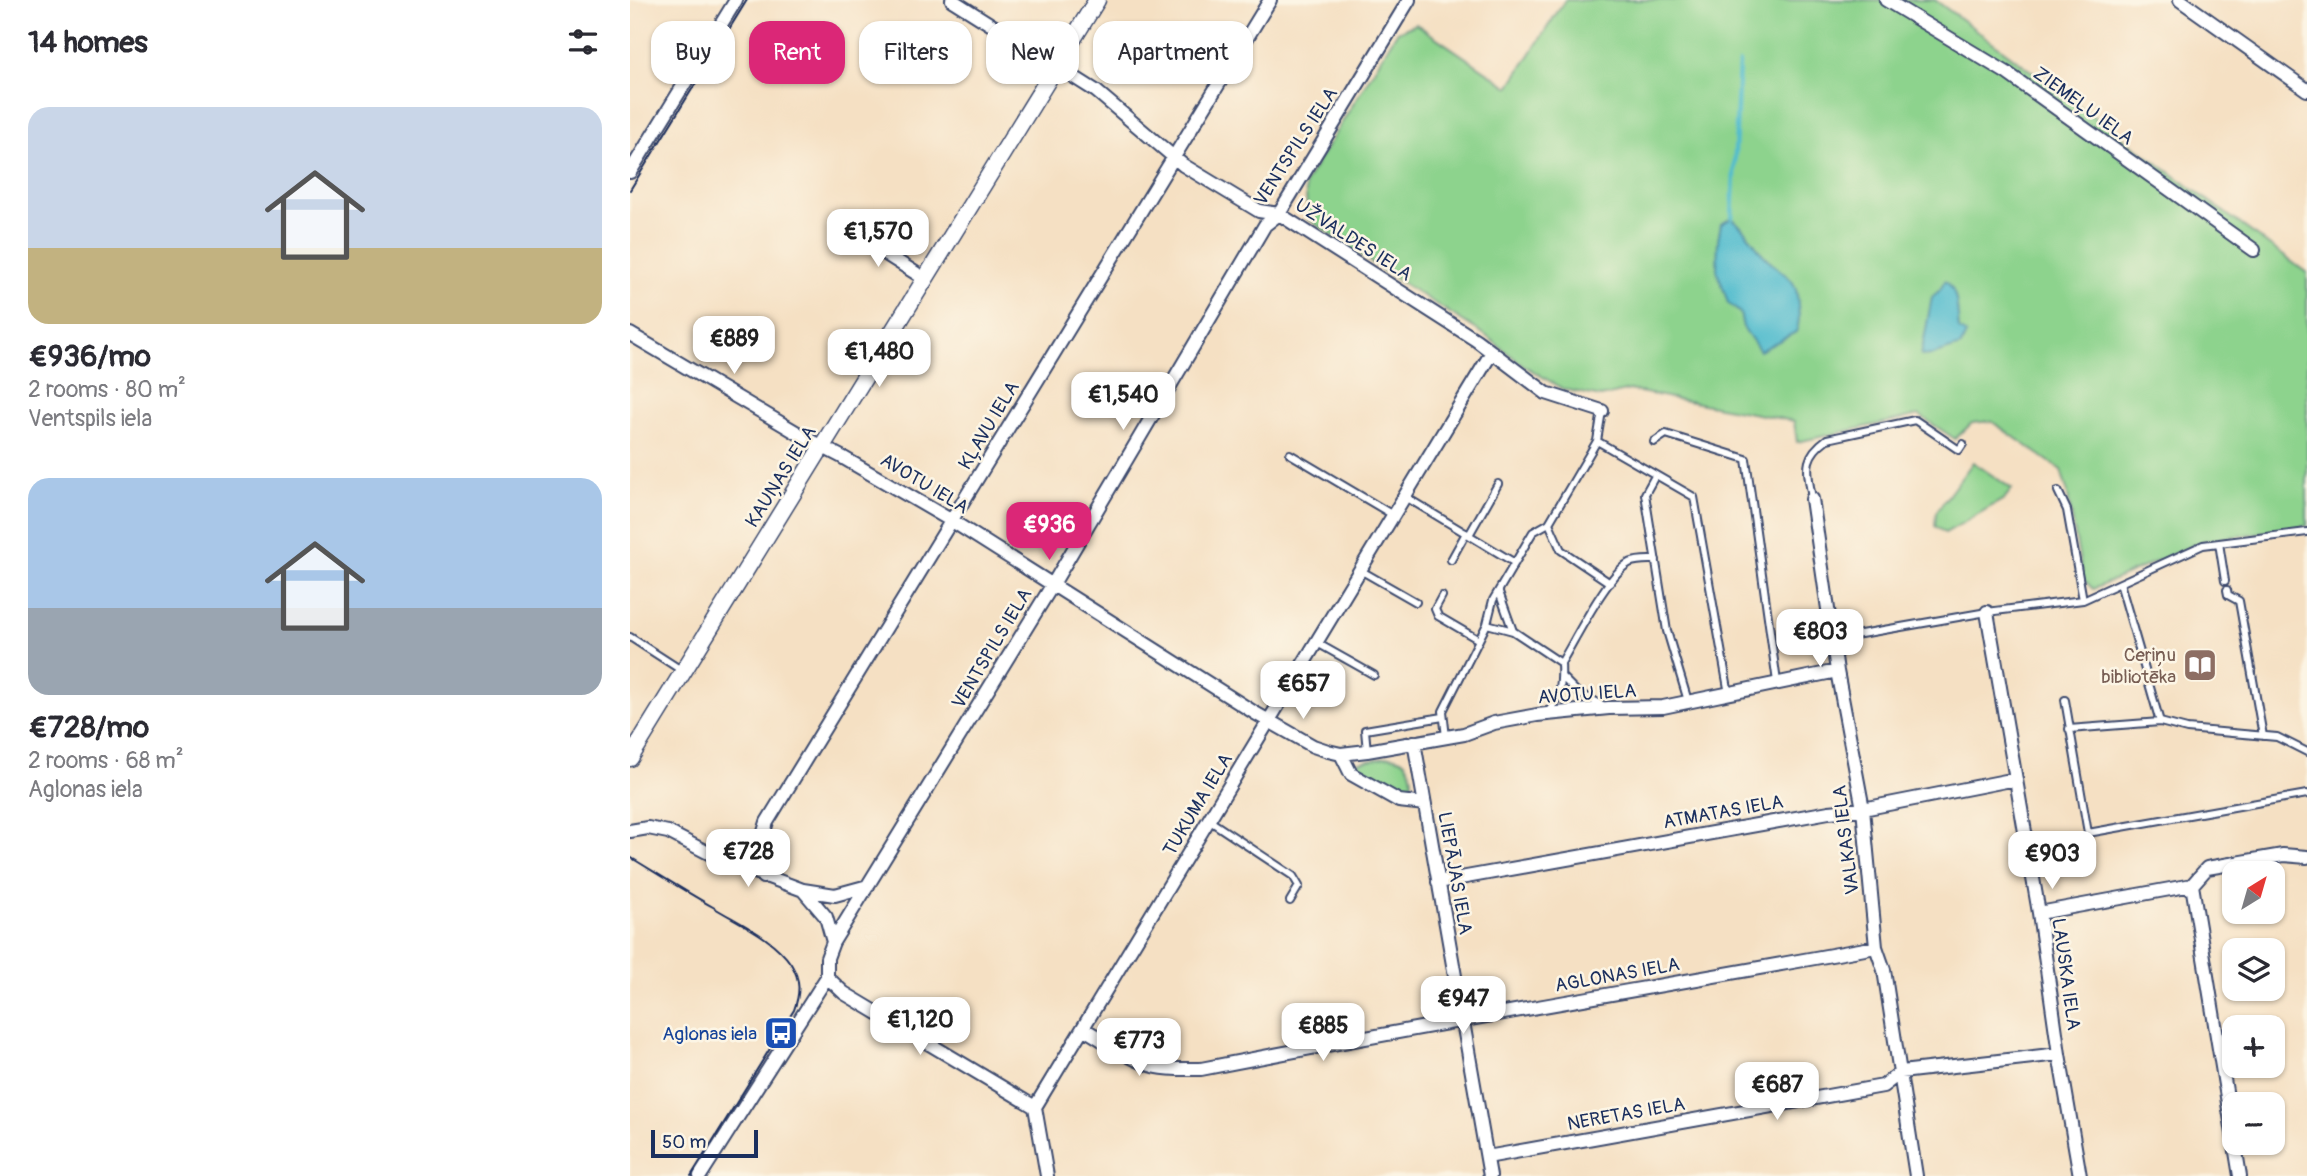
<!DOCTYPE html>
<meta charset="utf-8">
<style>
body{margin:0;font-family:Pangolin,sans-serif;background:#f7f7f7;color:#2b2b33;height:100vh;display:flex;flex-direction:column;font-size:26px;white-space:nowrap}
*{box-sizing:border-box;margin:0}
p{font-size:23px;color:#7c7c81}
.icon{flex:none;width:38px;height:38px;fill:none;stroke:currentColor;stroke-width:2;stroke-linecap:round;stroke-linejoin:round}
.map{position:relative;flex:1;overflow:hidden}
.side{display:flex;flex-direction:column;background:#fff;width:630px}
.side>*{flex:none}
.top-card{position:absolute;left:21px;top:21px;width:665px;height:63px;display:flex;gap:14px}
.needle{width:46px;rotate:37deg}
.fabs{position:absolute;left:1592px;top:861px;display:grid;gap:14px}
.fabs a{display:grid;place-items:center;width:63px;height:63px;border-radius:14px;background:#fff;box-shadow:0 2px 5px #0004;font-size:35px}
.scale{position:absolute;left:21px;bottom:18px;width:107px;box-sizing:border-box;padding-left:7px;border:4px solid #1b2f5e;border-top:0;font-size:19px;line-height:24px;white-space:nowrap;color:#1b2f5e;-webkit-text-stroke:5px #fcf5e5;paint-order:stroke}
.price{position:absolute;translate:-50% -60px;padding:0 16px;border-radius:14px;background:#fff;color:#222;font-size:23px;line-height:46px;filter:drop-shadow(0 2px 4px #0008)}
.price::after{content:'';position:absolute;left:50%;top:42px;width:21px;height:16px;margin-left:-10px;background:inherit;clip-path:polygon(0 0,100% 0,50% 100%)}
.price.on{background:#db2777;color:#fff}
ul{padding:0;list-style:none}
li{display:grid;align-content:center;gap:14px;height:371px;padding:0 28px}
li span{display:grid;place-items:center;height:217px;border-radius:21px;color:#555}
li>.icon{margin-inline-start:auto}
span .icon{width:126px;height:126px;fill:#fffc;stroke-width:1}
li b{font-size:30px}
h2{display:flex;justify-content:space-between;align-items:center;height:84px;padding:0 28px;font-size:30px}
.chip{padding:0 24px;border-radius:21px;background:#fff;box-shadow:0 2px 5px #0004;font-size:24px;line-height:63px}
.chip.on{background:#db2777;color:#fff}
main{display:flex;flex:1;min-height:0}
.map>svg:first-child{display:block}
</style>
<main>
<section class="side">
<h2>14 homes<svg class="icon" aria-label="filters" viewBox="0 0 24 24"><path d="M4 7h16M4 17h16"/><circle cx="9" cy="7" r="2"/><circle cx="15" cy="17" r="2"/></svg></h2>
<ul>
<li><span style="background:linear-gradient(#c9d6e8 65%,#c2b280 0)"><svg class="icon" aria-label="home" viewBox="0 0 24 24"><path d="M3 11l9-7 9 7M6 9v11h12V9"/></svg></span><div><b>€936/mo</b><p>2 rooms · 80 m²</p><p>Ventspils iela</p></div></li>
<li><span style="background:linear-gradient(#a9c7e8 60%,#9aa5b1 0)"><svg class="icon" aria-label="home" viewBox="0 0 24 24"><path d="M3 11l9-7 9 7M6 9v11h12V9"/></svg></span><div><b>€728/mo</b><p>2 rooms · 68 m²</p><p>Aglonas iela</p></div></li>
</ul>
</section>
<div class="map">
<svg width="1677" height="1176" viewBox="0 0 1677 1176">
<rect width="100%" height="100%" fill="#fcf5e5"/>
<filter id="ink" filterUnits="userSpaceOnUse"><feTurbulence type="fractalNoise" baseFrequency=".0143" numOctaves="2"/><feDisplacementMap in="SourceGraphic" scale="14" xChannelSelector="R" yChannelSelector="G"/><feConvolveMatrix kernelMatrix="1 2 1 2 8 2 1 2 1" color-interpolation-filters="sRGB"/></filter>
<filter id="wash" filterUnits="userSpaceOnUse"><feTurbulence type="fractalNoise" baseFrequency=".00686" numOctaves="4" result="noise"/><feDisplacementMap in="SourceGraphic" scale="28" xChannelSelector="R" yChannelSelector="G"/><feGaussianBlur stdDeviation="1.57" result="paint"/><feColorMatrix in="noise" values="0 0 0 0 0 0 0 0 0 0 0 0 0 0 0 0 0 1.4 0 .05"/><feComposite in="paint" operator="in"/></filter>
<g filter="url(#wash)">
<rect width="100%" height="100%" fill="#f5e0c3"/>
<!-- green -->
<path fill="#8dd38d" stroke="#548176" stroke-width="2" d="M935 0H1305L1677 273V526L1573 541 1463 589 1453 579 1437 490 1431 470 1361 421 1342 423 1325 439 1289 415 1167 442 1164 421 999 390 971 397 933 389 893 365 855 335 755 272 678 219 675 183 767 32 786 24 879 87Z
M1343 462 1382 489 1374 499 1315 533 1305 526 1306 512Z
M760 756C766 757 772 758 776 763 783 772 785 789 775 795L726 766 728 762Z"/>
<!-- water -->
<path fill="#51bcce" stroke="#367696" stroke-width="2" d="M1102 218C1117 230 1126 248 1139 261 1157 278 1167 276 1168 305 1169 316 1170 322 1166 332L1130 351 1113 327 1110 313 1098 303 1087 270 1088 240 1091 224Z
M1315 281C1329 290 1327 314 1329 329L1336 334 1331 346 1302 355 1291 356 1302 297 1310 290Z"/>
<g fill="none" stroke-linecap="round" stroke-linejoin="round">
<!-- stream -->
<path stroke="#51bcce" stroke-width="4.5" d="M1102 218 1109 63"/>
</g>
</g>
<g filter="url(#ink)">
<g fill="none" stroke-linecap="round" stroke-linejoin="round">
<!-- service casing -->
<g stroke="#3c4a6d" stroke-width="10">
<path id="service" d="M967 441 1064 497 1099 694
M1024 442 1036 434 1116 459 1147 682
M660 454 763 515
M1025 476 1015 494 1037 631 1058 701
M1428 491 1437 510 1453 600
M774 496 885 563
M1182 499C1178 471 1171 458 1197 439L1285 420 1329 450 1333 444
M919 523 931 550 980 583
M839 535 868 484
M1589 543 1595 581
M821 560 836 533
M730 570 786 602
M1490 583 1530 722
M1597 590 1598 595 1609 601 1633 736
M869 592 883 631
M812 596 805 609 808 616 849 640
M857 624 883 631 931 663C945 640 977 575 999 563 1008 559 1017 560 1026 560
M0 637 51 670
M1202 639 1357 612 1453 600 1573 545 1677 532
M687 643 744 675
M932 677 947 692 974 706
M1435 700 1458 833 1677 794
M917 713C931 698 932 682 931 663
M1439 729 1530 722 1557 729 1647 737 1677 752
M816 737 813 711 857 624 863 600 903 532 919 523 967 441 972 411
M737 751 735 730 813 717
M580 821 663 876 669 886 660 901"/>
</g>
<!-- minor casing -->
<g stroke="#3c4a6d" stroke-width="16">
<path id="minor" d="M322 0 466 91 553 165 629 211 649 214 846 340 916 393 972 411
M1256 0 1377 73 1624 250
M1550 0 1677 90
M0 172 106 0
M218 230 295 279
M0 334 181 441 212 457 322 521 625 713 683 746 698 751 711 754 737 751 834 734 864 723 907 715 979 708 1033 707 1207 671
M1182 499 1207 671 1233 809 1246 947 1254 970 1286 1176
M1357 612 1409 913 1429 1054 1450 1176
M784 742 860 1176
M711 754 721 774 769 801 795 804
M0 831 18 828 38 832 90 859 173 890 205 895 238 886
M133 877 129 848 137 822 640 0
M808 882 1199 812 1233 809 1386 779
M1562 885 1610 1176
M173 890 196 917 203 942
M1409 913 1562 885 1577 868 1653 855 1677 857
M197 977 214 993 405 1107
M454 1029C477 1042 501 1061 527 1067 541 1070 556 1069 571 1069 795 1025 1021 988 1246 947
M857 1157 1253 1086 1271 1072 1429 1054
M70 1176 197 977V958L203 942 423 584 635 225 649 214 779 0
M417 1176 405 1107 862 352"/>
</g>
<!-- tertiary casing -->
<g stroke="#3c4a6d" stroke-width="19">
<path id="tertiary" d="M0 758 467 0"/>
</g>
<!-- service -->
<use href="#service" stroke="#fff" stroke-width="6"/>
<!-- minor -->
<use href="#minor" stroke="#fff" stroke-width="12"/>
<!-- tertiary -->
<use href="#tertiary" stroke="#fff" stroke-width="16"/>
<!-- tram -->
<path stroke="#1b2f5e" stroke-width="2" d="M0 190 117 0
M0 857C28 874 55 891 83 907 109 923 144 938 161 964 171 980 170 994 164 1010L61 1176"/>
</g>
</g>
<!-- icons -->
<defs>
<g id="library-square" transform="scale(1.75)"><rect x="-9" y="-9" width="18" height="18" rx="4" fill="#8d6e63" stroke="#fcf5e5"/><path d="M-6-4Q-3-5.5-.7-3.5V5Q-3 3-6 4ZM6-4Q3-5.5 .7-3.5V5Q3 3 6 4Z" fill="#fff"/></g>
<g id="bus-square" transform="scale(1.75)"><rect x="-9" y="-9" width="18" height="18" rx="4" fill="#1a4fb4" stroke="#fcf5e5"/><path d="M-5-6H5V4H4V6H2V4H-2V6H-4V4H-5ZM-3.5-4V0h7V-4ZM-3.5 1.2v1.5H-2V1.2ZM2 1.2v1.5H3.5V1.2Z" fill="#fff"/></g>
</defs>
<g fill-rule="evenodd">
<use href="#library-square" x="1570" y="665"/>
<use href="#bus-square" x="151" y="1033"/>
</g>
<g text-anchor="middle" stroke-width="5" stroke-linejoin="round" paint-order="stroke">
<!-- street labels -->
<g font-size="19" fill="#1b2f5e" stroke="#fcf5e5">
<text transform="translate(1454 105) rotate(36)" y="7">ZIEMEĻU IELA</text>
<text transform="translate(665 146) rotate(-57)" y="7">VENTSPILS IELA</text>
<text transform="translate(724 239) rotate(33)" y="7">UŽVALDES IELA</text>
<text transform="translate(358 425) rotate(-59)" y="7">KĻAVU IELA</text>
<text transform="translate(150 476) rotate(-58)" y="7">KAUŅAS IELA</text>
<text transform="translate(295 483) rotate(31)" y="7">AVOTU IELA</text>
<text transform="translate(361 648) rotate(-59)" y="7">VENTSPILS IELA</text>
<text transform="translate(957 693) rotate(-4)" y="7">AVOTU IELA</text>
<text transform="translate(567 804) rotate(-59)" y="7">TUKUMA IELA</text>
<text transform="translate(1093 811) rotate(-10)" y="7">ATMATAS IELA</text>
<text transform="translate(1215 840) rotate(-97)" y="7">VALKAS IELA</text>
<text transform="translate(826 873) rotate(80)" y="7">LIEPĀJAS IELA</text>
<text transform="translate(987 974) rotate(-10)" y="7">AGLONAS IELA</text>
<text transform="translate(1437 974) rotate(82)" y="7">LAUSKA IELA</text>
<text transform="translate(996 1113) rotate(-10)" y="7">NERETAS IELA</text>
</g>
<!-- education labels -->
<g font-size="19" fill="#785e54" stroke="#fcf5e5" text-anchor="end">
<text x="1546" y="661">Ceriņu<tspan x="1546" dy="22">bibliotēka</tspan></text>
</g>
<!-- transit labels -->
<g font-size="19" fill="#164399" stroke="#fcf5e5" text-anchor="end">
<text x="127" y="1040">Aglonas iela</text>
</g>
</g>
</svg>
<div class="fabs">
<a><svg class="needle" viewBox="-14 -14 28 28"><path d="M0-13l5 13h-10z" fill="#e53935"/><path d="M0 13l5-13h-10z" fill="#7c7c81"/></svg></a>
<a><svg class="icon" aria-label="layers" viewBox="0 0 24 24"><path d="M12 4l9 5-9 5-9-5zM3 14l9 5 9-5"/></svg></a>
<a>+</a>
<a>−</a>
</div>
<div class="scale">50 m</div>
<b class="price" style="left:248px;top:269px">€1,570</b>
<b class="price" style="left:104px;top:376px">€889</b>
<b class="price" style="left:249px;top:389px">€1,480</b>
<b class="price" style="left:493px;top:432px">€1,540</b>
<b class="price on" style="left:419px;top:562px">€936</b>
<b class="price" style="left:1190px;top:669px">€803</b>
<b class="price" style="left:673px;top:721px">€657</b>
<b class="price" style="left:118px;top:889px">€728</b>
<b class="price" style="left:1422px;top:891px">€903</b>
<b class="price" style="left:833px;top:1036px">€947</b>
<b class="price" style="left:290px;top:1057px">€1,120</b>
<b class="price" style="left:693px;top:1063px">€885</b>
<b class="price" style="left:509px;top:1078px">€773</b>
<b class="price" style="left:1147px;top:1122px">€687</b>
<div class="top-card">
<a class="chip">Buy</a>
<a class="chip on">Rent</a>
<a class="chip">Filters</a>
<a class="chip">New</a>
<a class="chip">Apartment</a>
</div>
</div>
</main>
